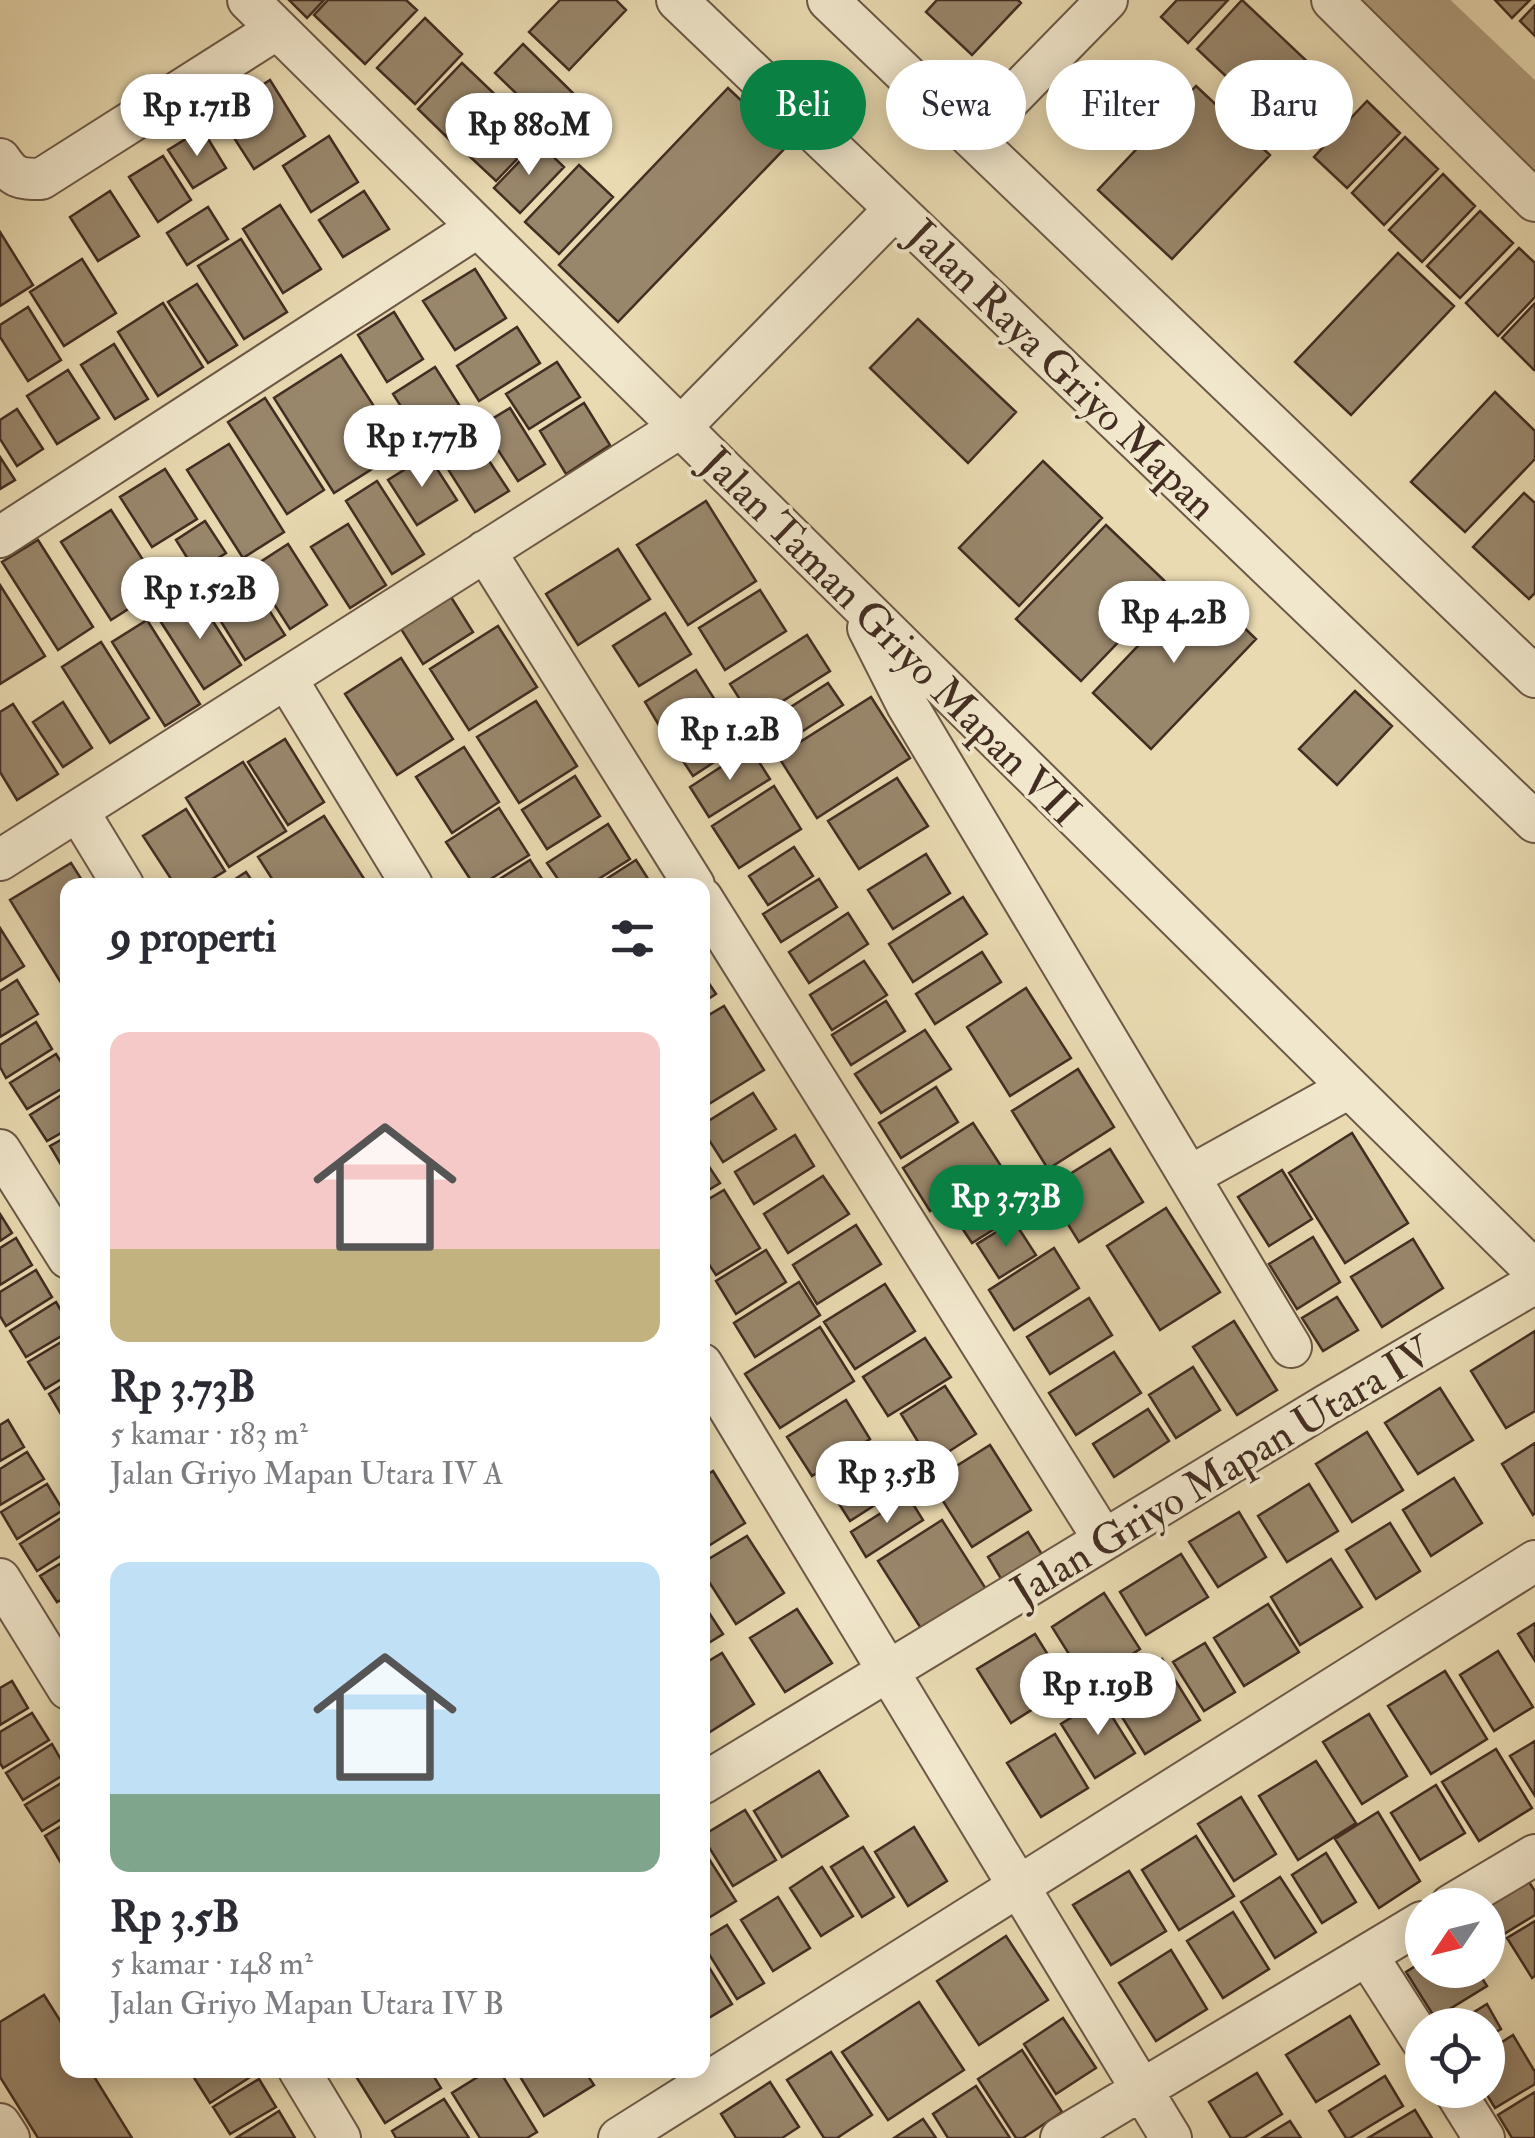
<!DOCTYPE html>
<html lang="id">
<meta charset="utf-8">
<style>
body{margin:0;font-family:"IM FELL Double Pica",serif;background:#f7f7f7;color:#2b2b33;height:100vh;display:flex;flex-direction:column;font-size:38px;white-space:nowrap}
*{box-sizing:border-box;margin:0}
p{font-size:32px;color:#7c7c81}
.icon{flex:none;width:55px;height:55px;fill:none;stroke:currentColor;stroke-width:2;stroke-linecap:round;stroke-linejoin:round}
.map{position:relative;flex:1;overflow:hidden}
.details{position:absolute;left:60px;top:878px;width:650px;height:1200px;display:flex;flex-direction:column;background:#fff;border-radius:20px;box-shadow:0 5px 25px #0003}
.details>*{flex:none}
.banner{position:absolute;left:740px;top:60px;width:645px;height:90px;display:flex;gap:20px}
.needle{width:65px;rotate:235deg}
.controls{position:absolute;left:1405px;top:1888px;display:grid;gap:20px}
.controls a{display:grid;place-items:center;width:100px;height:100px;border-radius:50%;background:#fff;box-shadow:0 5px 25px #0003;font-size:50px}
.price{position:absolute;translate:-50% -85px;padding:0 22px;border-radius:35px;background:#fff;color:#222;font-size:32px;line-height:65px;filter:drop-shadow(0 2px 5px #0008)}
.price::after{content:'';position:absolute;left:50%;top:60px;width:30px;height:22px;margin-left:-15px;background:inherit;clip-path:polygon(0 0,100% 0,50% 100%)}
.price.active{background:#0b8043;color:#fff}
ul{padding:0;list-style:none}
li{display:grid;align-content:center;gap:20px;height:530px;padding:0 50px}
li span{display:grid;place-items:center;height:310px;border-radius:20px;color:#555}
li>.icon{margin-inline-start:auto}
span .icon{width:180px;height:180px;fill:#fffc;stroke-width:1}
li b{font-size:42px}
h2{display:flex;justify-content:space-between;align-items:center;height:120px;padding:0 50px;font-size:42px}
.chip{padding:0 35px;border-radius:45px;background:#fff;box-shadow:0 5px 25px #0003;font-size:35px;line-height:90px}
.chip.active{background:#0b8043;color:#fff}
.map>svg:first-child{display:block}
</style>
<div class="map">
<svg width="1535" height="2138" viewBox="0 0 1535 2138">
<rect width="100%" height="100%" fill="#e9dab1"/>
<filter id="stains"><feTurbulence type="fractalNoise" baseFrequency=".002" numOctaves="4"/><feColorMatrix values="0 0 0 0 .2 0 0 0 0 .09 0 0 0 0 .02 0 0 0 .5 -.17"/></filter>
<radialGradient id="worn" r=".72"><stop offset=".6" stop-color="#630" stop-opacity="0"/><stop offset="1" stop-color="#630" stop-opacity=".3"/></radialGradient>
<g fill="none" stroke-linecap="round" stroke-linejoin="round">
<!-- river -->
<path stroke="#b19f80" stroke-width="75" d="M1396 0 1535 132"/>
</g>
<!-- building -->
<path fill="#99876c" stroke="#432d22" stroke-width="2.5" d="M289 0H324L307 18Z
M328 0H406L417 10 365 64 314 15Z
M560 0H616L626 10 569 70 529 32Z
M937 0H1018L1021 3 972 55 926 12Z
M1177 0H1228L1188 43 1161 17Z
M1242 0 1312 66 1267 115 1197 49Z
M1495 0H1530L1512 18Z
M1535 5V36L1520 21Z
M425 18 462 54 415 104 377 68Z
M523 44 576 96 549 125 495 73Z
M462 63 505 104 460 150 418 109Z
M1319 75 1351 106 1311 148 1280 118Z
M270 80 305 136 254 169 218 113Z
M1196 86 1270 155 1172 259 1098 190Z
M728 88 788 145 618 322 559 265Z
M1367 101 1400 133 1347 188 1314 157Z
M509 107 539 136 496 181 466 153Z
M202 129 226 168 193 188 168 150Z
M329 136 358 182 311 212 283 166Z
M1405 137 1438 169 1384 225 1352 193Z
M538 142 564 167 520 213 494 188Z
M163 156 191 200 158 222 129 177Z
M579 165 613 197 559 254 525 222Z
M1443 174 1475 206 1422 262 1389 230Z
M110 191 139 236 98 261 70 217Z
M364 191 389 229 343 257 319 220Z
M280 205 321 269 283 293 243 229Z
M208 207 228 239 187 265 167 233Z
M1480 211 1513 243 1460 298 1427 266Z
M0 232 33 285 0 306Z
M241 239 287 312 244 339 198 266Z
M1519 248 1535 263V297L1498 336 1466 303Z
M1398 253 1454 306 1351 415 1295 362Z
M82 259 116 313 64 346 30 292Z
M475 269 506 318 455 350 423 301Z
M197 284 237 345 208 363 168 302Z
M163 303 203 367 158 396 118 332Z
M1535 303V369L1534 370 1502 338Z
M28 307 61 360 28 381 0 337V325Z
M394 312 423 359 387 382 358 335Z
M918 319 1016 412 968 463 870 368Z
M517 327 540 363 479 401 457 366Z
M114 344 148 399 115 419 81 365Z
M341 355 402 450 334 493 274 398Z
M557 362 580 397 529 429 506 394Z
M435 367 470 422 428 449 393 394Z
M68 370 99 418 57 444 27 396Z
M1495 392 1535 431V459L1465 532 1411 482Z
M265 398 324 490 287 514 228 422Z
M584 403 610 445 566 474 540 431Z
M510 408 545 464 518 481 482 425Z
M17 409 43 449 17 466 0 439V420Z
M472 435 509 491 475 512 439 455Z
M229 444 284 532 243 558 187 470Z
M428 455 457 500 417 525 388 480Z
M0 457 15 480 0 489Z
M1043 461 1102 518 1019 606 959 548Z
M165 469 197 519 152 547 120 497Z
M377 481 424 554 392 574 346 501Z
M1524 493 1535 503V593L1529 599 1473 547Z
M706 501 756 581 688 625 637 545Z
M111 510 161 588 111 620 61 542Z
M205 521 226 553 196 572 176 540Z
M348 524 386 585 350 608 311 547Z
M1106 525 1171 587 1081 681 1016 619Z
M38 540 93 627 58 650 2 562Z
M288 544 327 605 290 629 251 568Z
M618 549 650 599 578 645 546 594Z
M237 560 285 635 245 660 198 585Z
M1198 583 1256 639 1151 749 1093 693Z
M0 585 45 656 0 684Z
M760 590 786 631 725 670 699 628Z
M196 595 241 665 204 689 159 619Z
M451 597 473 632 423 664 401 629Z
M665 613 691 654 639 686 613 646Z
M147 620 200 704 165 726 112 642Z
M498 626 537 687 469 730 430 669Z
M807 635 830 671 753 720 730 684Z
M101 642 149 718 110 743 62 667Z
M401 658 453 739 397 775 345 694Z
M696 670 715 700 663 732 645 702Z
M828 683 843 705 772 751 758 728Z
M1355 691 1392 726 1337 785 1299 749Z
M871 697 910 758 817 818 778 756Z
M536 701 577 766 519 803 477 737Z
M63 702 92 748 63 767 33 722Z
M13 704 58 774 17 800 0 772V712Z
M720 721 737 747 693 776 675 749Z
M285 739 324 802 288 825 248 762Z
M464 747 499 802 452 833 416 777Z
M750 748 770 779 709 817 690 787Z
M243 762 286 831 229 867 186 798Z
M575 776 600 816 547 849 522 810Z
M897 778 928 826 859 869 828 821Z
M774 786 801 829 739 868 712 826Z
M499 808 529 855 481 885H474L446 842Z
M186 809 225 871 202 885H175L143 836Z
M324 816 368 885H276L258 857Z
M608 824 630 859 589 885H562L547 863Z
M794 847 813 876 768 905 749 876Z
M926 854 950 893 893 929 868 890Z
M530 860 546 885H490Z
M636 860 652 885H597Z
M71 863 85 885H68V983L63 986 10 900Z
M246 872 255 885H226Z
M819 879 837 907 781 942 763 914Z
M963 897 987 934 913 982 889 944Z
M848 913 868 944 809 983 789 952Z
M0 928 24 966 0 981Z
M982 952 1001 982 935 1024 916 994Z
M864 961 887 995 832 1030 810 995Z
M702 973 716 994 702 1003Z
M17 980 38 1014 0 1037V991Z
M1026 988 1071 1058 1010 1096 967 1027Z
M886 1001 905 1031 851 1065 832 1035Z
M724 1006 764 1070 704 1107 702 1104V1019Z
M36 1022 52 1049 6 1078 0 1067V1045Z
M925 1030 951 1069 881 1113 855 1074Z
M56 1054 68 1073V1085L27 1109 10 1083Z
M1078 1069 1114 1127 1048 1169 1012 1111Z
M936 1087 958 1122 901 1158 879 1123Z
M68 1091V1129L47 1141 30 1115Z
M753 1093 776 1129 723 1162 702 1129V1125Z
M973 1123 1001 1166 930 1211 903 1168Z
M1352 1133 1408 1223 1345 1263 1289 1173Z
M795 1135 814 1166 754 1204 735 1172Z
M68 1136V1173H66L50 1146Z
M1110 1149 1143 1202 1079 1242 1046 1189Z
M702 1156 720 1183 702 1194Z
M1282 1170 1312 1219 1269 1246 1238 1197Z
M823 1176 849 1214 788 1253 764 1214Z
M1002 1177 1023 1211 972 1243 950 1210Z
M724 1190 760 1248 716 1275 702 1254V1203Z
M1166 1208 1220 1292 1160 1330 1107 1246Z
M0 1214 12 1233 0 1241Z
M1014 1221 1036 1255 999 1278 977 1244Z
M856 1225 881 1264 817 1304 793 1265Z
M1313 1237 1340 1282 1297 1309 1269 1264Z
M16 1238 32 1265 0 1285V1248Z
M1413 1239 1443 1288 1382 1327 1351 1277Z
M1054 1248 1079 1288 1014 1330 989 1290Z
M766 1250 786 1282 736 1314 716 1281Z
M36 1270 52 1297 6 1326 0 1316V1292Z
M799 1282 820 1315 755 1357 734 1323Z
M885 1284 915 1331 855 1369 824 1322Z
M1337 1297 1358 1330 1323 1351 1302 1318Z
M1089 1298 1112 1335 1050 1374 1027 1337Z
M56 1302 68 1322V1332L26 1357 10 1331Z
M1234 1321 1277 1390 1237 1415 1193 1347Z
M820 1327 854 1381 780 1428 745 1374Z
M1535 1331V1411L1506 1428 1471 1371Z
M68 1338V1375L45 1389 28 1362Z
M925 1338 951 1377 888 1416 863 1377Z
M1114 1352 1141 1393 1076 1435 1049 1393Z
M1193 1367 1220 1410 1176 1438 1149 1395Z
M68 1382V1420L65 1421 49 1394Z
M945 1386 976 1434 931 1463 901 1414Z
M1440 1388 1473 1440 1418 1474 1385 1423Z
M846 1400 870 1439 812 1476 787 1437Z
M1148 1409 1169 1441 1114 1477 1093 1444Z
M8 1420 24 1447 0 1461V1425Z
M1367 1432 1403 1490 1352 1522 1316 1464Z
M885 1443 909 1483 850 1521 825 1482Z
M1535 1443V1513L1533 1515 1502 1464Z
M990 1445 1031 1510 972 1547 931 1482Z
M27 1452 44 1479 0 1505V1469Z
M713 1471 745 1523 702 1550V1478Z
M1454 1478 1482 1523 1431 1556 1403 1510Z
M47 1484 63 1510 17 1539 1 1512Z
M1309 1484 1338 1531 1287 1562 1258 1516Z
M908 1496 923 1520 866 1557 851 1532Z
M1239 1512 1266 1557 1218 1587 1189 1542Z
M66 1515 68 1551 37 1571 20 1544Z
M942 1520 986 1589 922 1630 878 1561Z
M1390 1523 1420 1571 1376 1599 1346 1550Z
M1028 1532 1043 1556 1003 1582 988 1557Z
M747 1536 784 1593 736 1624 702 1571V1563Z
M1181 1554 1208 1597 1146 1635 1120 1592Z
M68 1559V1596L57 1602 40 1576Z
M1331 1559 1362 1607 1300 1645 1271 1597Z
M1104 1593 1140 1649 1087 1683 1052 1627Z
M702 1602 723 1634 702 1647Z
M1268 1604 1299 1652 1244 1686 1214 1638Z
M797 1609 832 1663 785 1692 750 1638Z
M1535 1623V1661L1518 1634Z
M1035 1634 1068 1687 1011 1723 977 1669Z
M1205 1643 1235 1692 1204 1711 1173 1662Z
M1498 1651 1533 1707 1494 1731 1460 1675Z
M722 1653 754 1704 702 1737V1665Z
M1162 1659 1200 1720 1145 1754 1107 1693Z
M1445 1671 1487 1739 1431 1774 1388 1706Z
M12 1681 28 1708 0 1725V1688Z
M1101 1699 1135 1753 1095 1778 1061 1724Z
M32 1713 49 1740 3 1768 0 1763V1732Z
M1369 1714 1407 1776 1362 1804 1323 1742Z
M1055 1734 1088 1788 1041 1817 1007 1763Z
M1535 1741V1796L1510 1756Z
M52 1744 68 1772 23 1800 6 1773Z
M1496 1749 1532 1808 1479 1841 1442 1782Z
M1316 1761 1356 1823 1298 1860 1259 1796Z
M819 1771 848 1816 782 1857 754 1811Z
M68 1779V1815L42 1831 25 1805Z
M1436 1785 1465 1833 1420 1860 1391 1813Z
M1241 1797 1276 1854 1234 1881 1198 1824Z
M745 1810 776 1860 733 1886 702 1836Z
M1378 1812 1420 1881 1379 1908 1335 1839Z
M68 1822V1859L61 1863 45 1836Z
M914 1827 947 1881 908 1906 875 1852Z
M1196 1836 1234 1896 1179 1930 1142 1870Z
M863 1847 894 1897 862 1917 831 1867Z
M702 1848 736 1901 702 1922Z
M1326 1853 1356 1902 1322 1923 1292 1875Z
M822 1867 853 1916 821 1936 790 1888Z
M1129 1871 1166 1931 1111 1965 1073 1905Z
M1525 1876 1535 1891V1915L1491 1942 1488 1936V1905Z
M1280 1877 1316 1932 1275 1958 1241 1902Z
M778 1897 810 1948 773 1971 741 1920Z
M1233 1912 1269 1969 1223 1998 1187 1941Z
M1535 1921V1976L1532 1978 1507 1938Z
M727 1925 764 1983 737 1999 702 1943V1940Z
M1006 1936 1048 2000 979 2045 937 1981Z
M1171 1950 1207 2009 1156 2041 1119 1983Z
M702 1956 732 2004 702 2022Z
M1422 1962V1970H1477L1487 1986 1435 2018 1406 1972Z
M44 1995 68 2033V2070H90L132 2138H38L0 2077V2022Z
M919 2002 964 2070 888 2120 842 2052Z
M1487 2004 1501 2029 1488 2037V2025H1453Z
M1350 2016 1379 2064 1316 2102 1286 2055Z
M1063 2018 1096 2068 1056 2094 1024 2044Z
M1513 2035 1535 2072V2084L1495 2108 1484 2090H1488V2051Z
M1022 2050 1062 2112 1023 2138H1016L978 2079Z
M831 2052 872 2115 837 2138H824L787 2080Z
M202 2070H253L255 2074 210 2103 193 2076Z
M352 2070H430L441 2088 385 2123Z
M489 2070H499L537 2132 527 2138H480L452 2093Z
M516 2070H584L594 2085 544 2116Z
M1257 2073 1282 2114 1244 2138H1231L1209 2102Z
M1385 2076 1403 2106 1350 2138H1346L1329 2111Z
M259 2079 276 2107 230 2134 213 2107Z
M770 2082 799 2127 782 2138H736L721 2114Z
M976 2086 1010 2138H948L933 2114Z
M1535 2092V2138H1512L1498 2115Z
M444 2099 469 2138H396L392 2131Z
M1415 2110 1432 2138H1368Z
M279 2111 295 2138H236Z
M923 2119 936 2138H894Z
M1290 2121 1301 2138H1262Z"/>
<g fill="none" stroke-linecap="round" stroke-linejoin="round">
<!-- minor casing -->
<g stroke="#6c5846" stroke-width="44">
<path id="minor" d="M248 0 1535 1271
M677 0 1535 822
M828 0 1535 677
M1332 0 1535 201
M972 138 1107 0
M0 159C13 178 19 179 41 179L277 29
M0 537 478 227
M485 551 694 885
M868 628 907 705 1291 1347
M286 678 412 885
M78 811 123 885
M0 860 681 427 895 209
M702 898 1104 1540
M0 1150 68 1258
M1190 1176 1349 1088
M702 1364 1171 2138
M0 1579 68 1689
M702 1784 1328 1404 1535 1283
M1451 1905 1535 1855
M1367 1955 1422 2041
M299 2070 340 2138
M1454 2090 1484 2138
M0 2124 9 2138
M619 2138 1535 1561
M1061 2138 1422 1922"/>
</g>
<!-- minor -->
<use href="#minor" stroke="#f1e7cc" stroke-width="40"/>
</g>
<g text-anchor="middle" stroke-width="8" stroke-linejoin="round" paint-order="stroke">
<!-- street labels -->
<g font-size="42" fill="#432d22" stroke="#f1e7cc">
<text transform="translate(1063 369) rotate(44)" y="15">Jalan Raya Griyo Mapan</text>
<text transform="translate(892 636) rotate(45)" y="15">Jalan Taman Griyo Mapan VII</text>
<text transform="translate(1221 1470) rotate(-31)" y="15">Jalan Griyo Mapan Utara IV</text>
</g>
</g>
<rect width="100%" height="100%" filter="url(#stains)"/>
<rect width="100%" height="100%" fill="url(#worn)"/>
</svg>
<div class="controls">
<a><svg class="needle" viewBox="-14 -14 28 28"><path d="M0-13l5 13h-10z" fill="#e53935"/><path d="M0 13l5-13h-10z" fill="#7c7c81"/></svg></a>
<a><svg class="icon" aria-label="locate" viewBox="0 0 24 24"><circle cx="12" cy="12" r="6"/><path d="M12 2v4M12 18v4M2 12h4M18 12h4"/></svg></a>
</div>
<b class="price" style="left:197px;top:159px">Rp 1.71B</b>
<b class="price" style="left:529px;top:178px">Rp 880M</b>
<b class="price" style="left:422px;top:490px">Rp 1.77B</b>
<b class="price" style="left:200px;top:642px">Rp 1.52B</b>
<b class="price" style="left:1174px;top:666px">Rp 4.2B</b>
<b class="price" style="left:730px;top:783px">Rp 1.2B</b>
<b class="price active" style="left:1006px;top:1250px">Rp 3.73B</b>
<b class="price" style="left:887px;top:1526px">Rp 3.5B</b>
<b class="price" style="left:1098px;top:1738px">Rp 1.19B</b>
<div class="banner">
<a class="chip active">Beli</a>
<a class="chip">Sewa</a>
<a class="chip">Filter</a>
<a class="chip">Baru</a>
</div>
<section class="details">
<h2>9 properti<svg class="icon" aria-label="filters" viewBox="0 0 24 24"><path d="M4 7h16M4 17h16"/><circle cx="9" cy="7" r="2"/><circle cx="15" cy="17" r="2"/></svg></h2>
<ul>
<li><span style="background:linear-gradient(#f6c9c9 70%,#c2b280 0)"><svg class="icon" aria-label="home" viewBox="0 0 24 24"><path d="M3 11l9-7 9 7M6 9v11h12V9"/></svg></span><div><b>Rp 3.73B</b><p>5 kamar · 183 m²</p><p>Jalan Griyo Mapan Utara IV A</p></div></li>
<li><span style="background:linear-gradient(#bfe0f5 75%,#7fa58c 0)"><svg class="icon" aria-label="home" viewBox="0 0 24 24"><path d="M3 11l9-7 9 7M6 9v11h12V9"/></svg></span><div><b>Rp 3.5B</b><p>5 kamar · 148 m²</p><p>Jalan Griyo Mapan Utara IV B</p></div></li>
</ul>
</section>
</div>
